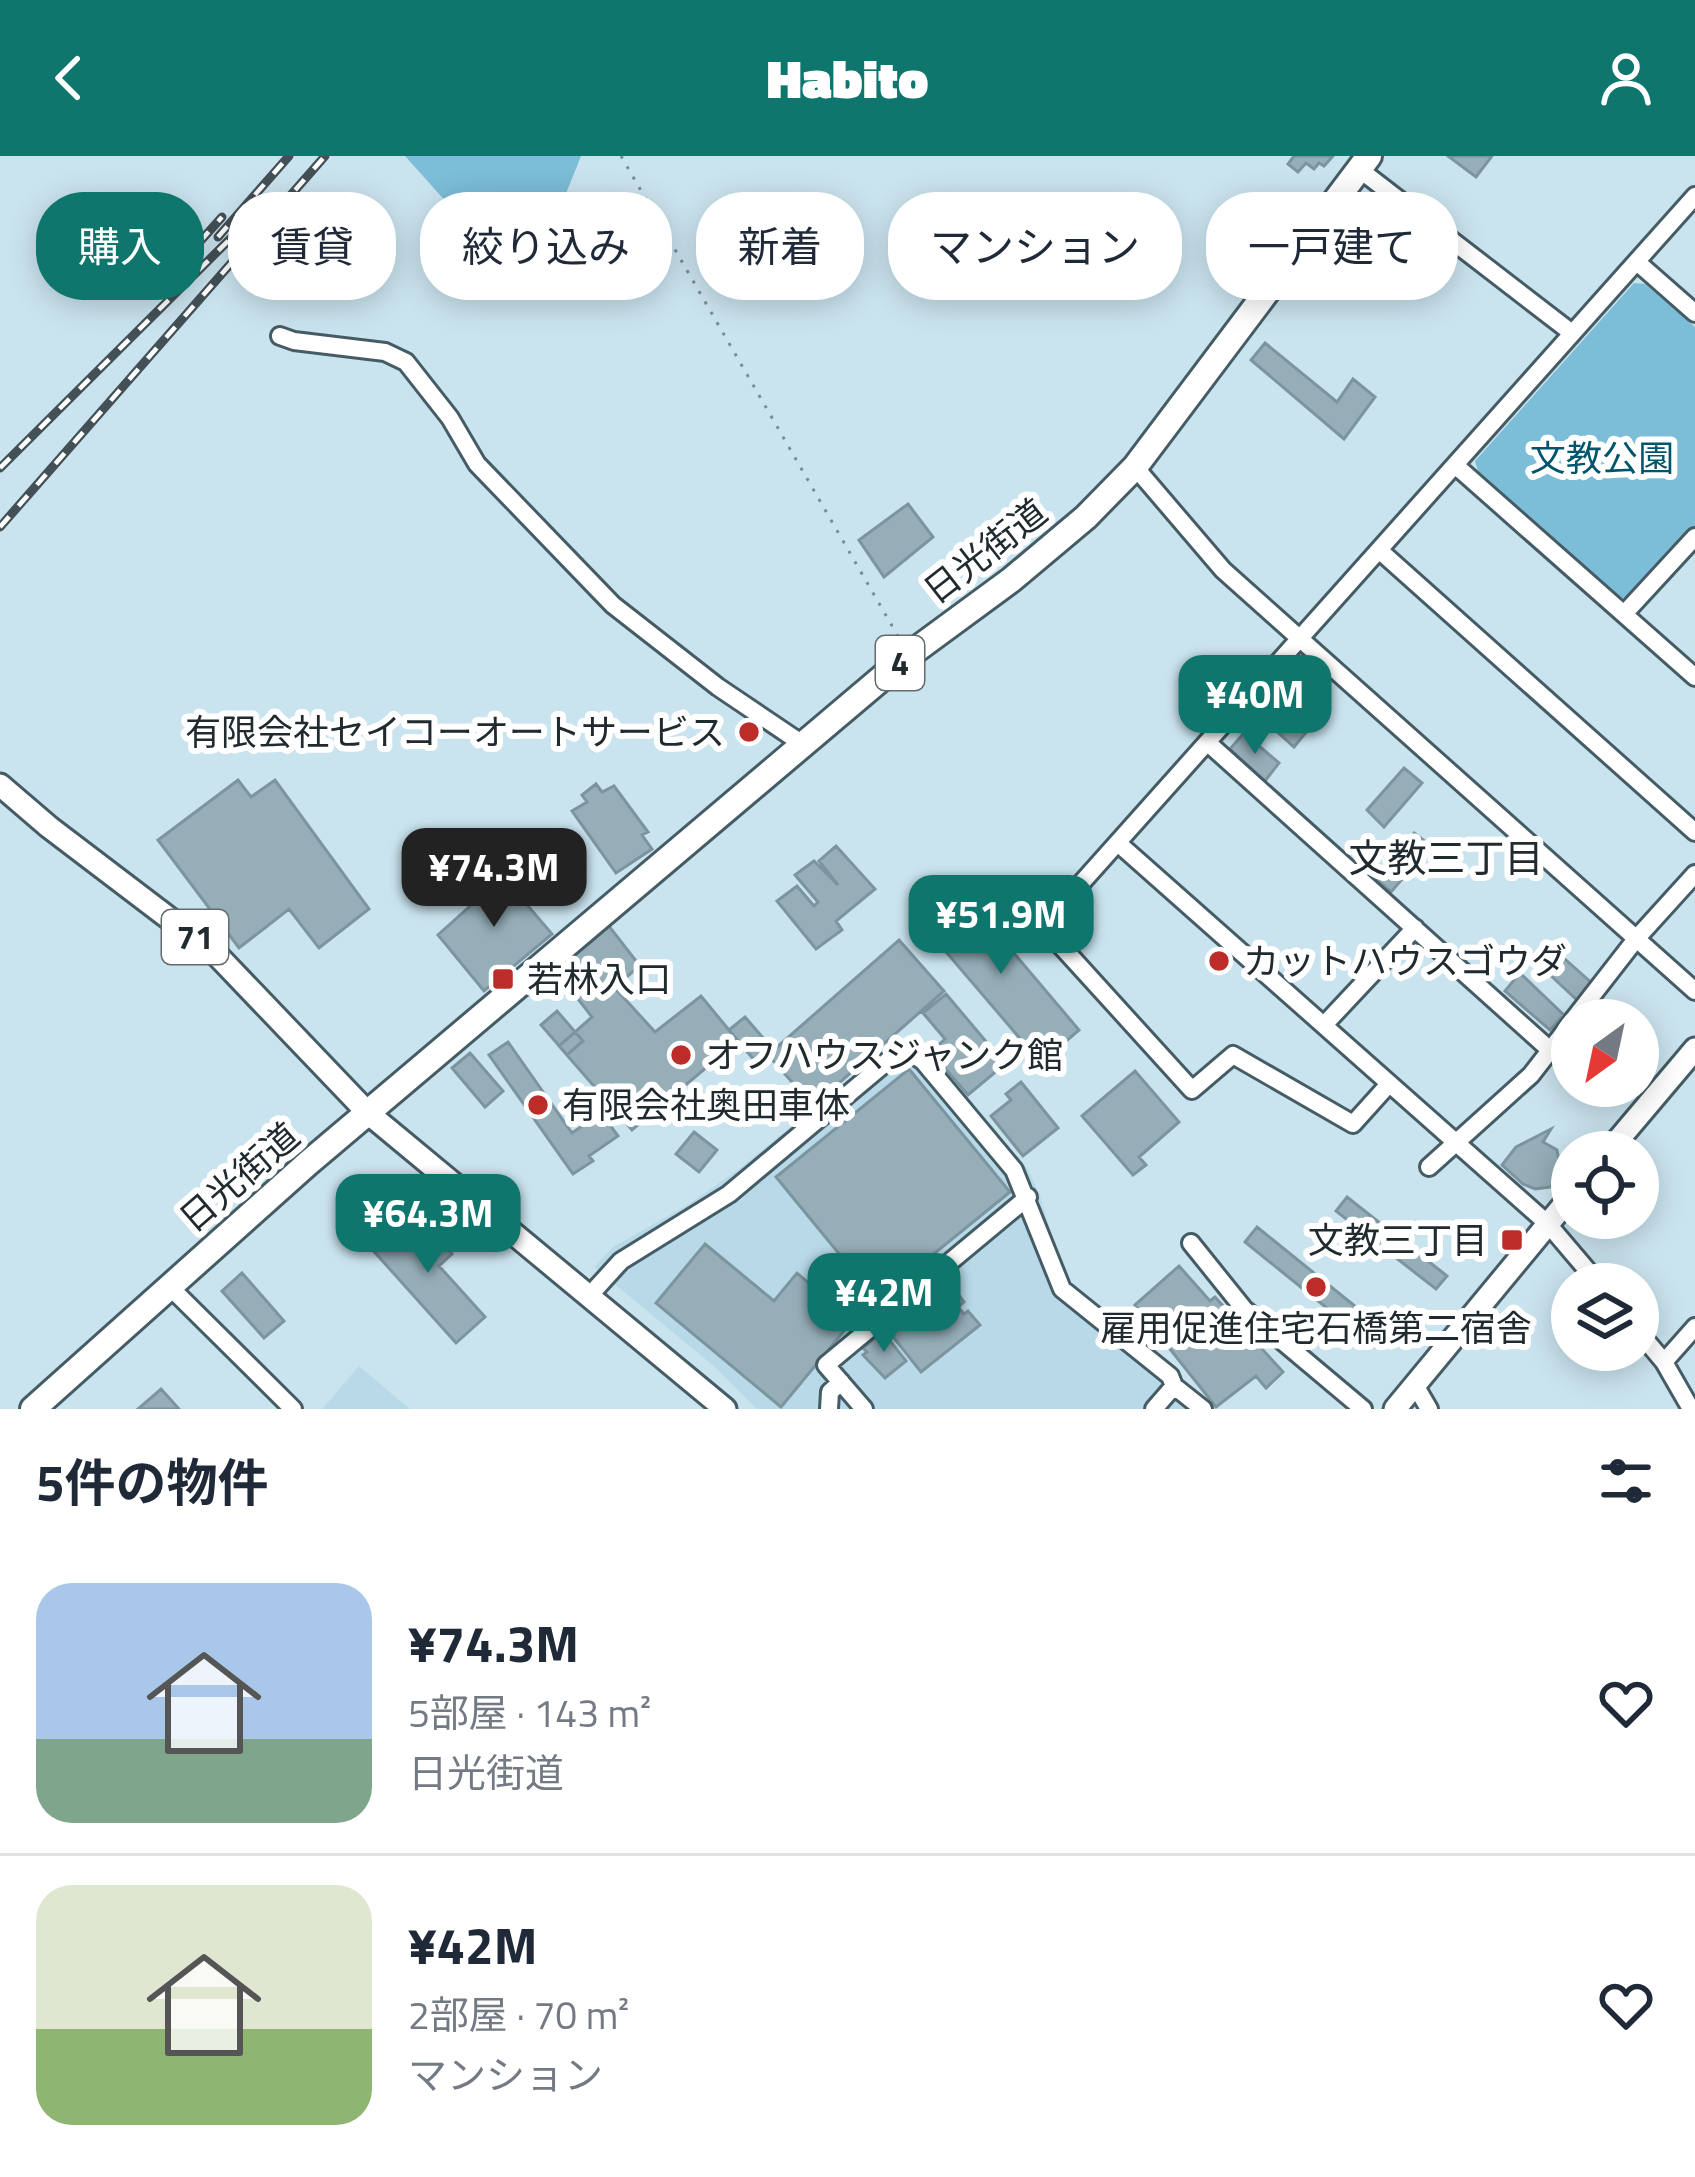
<!DOCTYPE html>
<html lang="ja">
<meta charset="utf-8">
<style>
body{margin:0;font-family:"Titillium Web","Noto Sans JP",sans-serif;background:#f6f6f7;color:#1f2937;height:100vh;display:flex;flex-direction:column;font-size:45px;white-space:nowrap}
*{box-sizing:border-box;margin:0}
p{font-size:39px;color:#747a83}
.icon{flex:none;width:66px;height:66px;fill:none;stroke:currentColor;stroke-width:2;stroke-linecap:round;stroke-linejoin:round}
.map{position:relative;height:1253px;overflow:hidden}
.sheet{display:flex;flex-direction:column;background:#fff;flex:1}
.sheet>*{flex:none}
.top-card{position:absolute;left:36px;top:36px;width:1623px;height:108px;display:flex;gap:24px}
.needle{width:78px;rotate:213deg}
.controls{position:absolute;left:1551px;top:843px;display:grid;gap:24px}
.controls a{display:grid;place-items:center;width:108px;height:108px;border-radius:50%;background:#fff;box-shadow:0 6px 30px #0003;font-size:60px}
.price{position:absolute;translate:-50% -102px;padding:0 27px;border-radius:24px;background:#0f766e;color:#fff;font-size:39px;line-height:78px;filter:drop-shadow(0 3px 6px #0008)}
.price::after{content:'';position:absolute;left:50%;top:72px;width:36px;height:27px;margin-left:-18px;background:inherit;clip-path:polygon(0 0,100% 0,50% 100%)}
.price.active{background:#222;color:#fff}
ul{padding:0;list-style:none}
li{display:flex;align-items:center;gap:36px;height:300px;padding:0 36px}
li+li{border-top:3px solid #e0e1e3}
li span{display:grid;place-items:center;flex:none;width:336px;height:240px;border-radius:36px;color:#555}
li>.icon{margin-inline-start:auto}
span .icon{width:144px;height:144px;fill:#fffc;stroke-width:1}
li b{font-size:51px}
h2{display:flex;justify-content:space-between;align-items:center;height:144px;padding:0 36px;font-size:51px}
.tag{padding:0 42px;border-radius:48px;background:#fff;box-shadow:0 6px 30px #0003;font-size:42px;line-height:108px}
.tag.active{background:#0f766e;color:#fff}
header{display:flex;justify-content:space-between;align-items:center;height:156px;padding:0 36px;background:#0f766e;color:#fff;font-size:54px;font-weight:800}
.map>svg:first-child{display:block}
</style>
<header><svg class="icon" aria-label="back" viewBox="0 0 24 24"><path d="M15 5l-7 7 7 7"/></svg>Habito<svg class="icon" aria-label="person" viewBox="0 0 24 24"><circle cx="12" cy="8" r="4"/><path d="M4 21q1-7 8-7t8 7"/></svg></header>
<div class="map">
<svg width="1695" height="1253" viewBox="0 0 1695 1253">
<rect width="100%" height="100%" fill="#cae4ef"/>
<!-- built -->
<path fill="#b8d9e8" d="M909 884 926 891 1026 1010 1039 1037 1065 1122 1214 1253H757L716 1212 594 1111 613 1091 689 1048 739 1013 885 894Z
M359 1210 410 1253H322Z"/>
<!-- green -->
<path fill="#7cbdd7" d="M405 0H581L565 40 501 107Z
M1634 127 1645 128 1695 171V370L1628 443 1615 440 1478 315 1475 305Z"/>
<!-- building -->
<path fill="#95aeb8" stroke="#7c949f" stroke-width="3" d="M1294 0H1333L1324 10 1319 7 1314 13 1306 7 1298 16 1288 8Z
M1448 0H1492L1476 21Z
M1265 187 1337 246 1353 223 1375 241 1344 283 1251 204Z
M908 348 933 381 884 421 859 384Z
M1274 543 1307 575 1294 591 1260 560Z
M1244 577 1279 607 1265 625 1230 593Z
M1404 612 1422 627 1384 671 1367 654Z
M238 624 251 641 275 624 369 753 319 792 289 753 239 792 158 684Z
M596 628 602 636 614 630 648 676 642 679 652 693 616 717 572 655 587 646 582 639Z
M1414 677 1431 690 1391 736 1375 722Z
M836 690 875 733 836 765 842 774 816 793 777 745 797 730 814 750 818 746 795 719 814 705 838 729 819 705Z
M493 709 552 778 484 835 438 779 469 751 473 724Z
M962 736 1079 874 1041 907 923 769Z
M601 760 640 810 614 831 655 876 701 840 738 885 632 974 559 890 592 861 551 808Z
M899 784 944 835 813 950 768 899Z
M1547 787 1594 829 1578 845 1533 803Z
M1520 817 1564 859 1550 874 1505 835Z
M946 838 1005 908 968 939 931 896 945 883 923 857Z
M557 855 583 885 567 899 541 869Z
M745 861 771 891 755 905 729 874Z
M508 886 572 977 601 957 618 980 589 1000 593 1005 573 1018 489 899Z
M470 897 503 935 485 951 452 912Z
M909 913 1010 1036 877 1144 776 1021Z
M1135 915 1179 966 1139 1001 1146 1009 1133 1019 1082 960Z
M1021 926 1058 972 1023 1000 991 960 1011 944 1006 938Z
M1551 973 1543 986 1557 994 1562 1021 1550 1031 1535 1033 1523 1028 1502 1009 1516 991Z
M694 976 717 994 699 1016 676 998Z
M1347 1041 1447 1120 1436 1133 1336 1055Z
M418 1061 452 1098 439 1110 485 1161 456 1187 370 1091 396 1068 403 1075Z
M1257 1071 1387 1176 1375 1191 1245 1086Z
M705 1088 774 1145 797 1117 853 1164 781 1251 656 1147Z
M1179 1110 1210 1145 1215 1141 1283 1216 1266 1232 1256 1220 1216 1251 1135 1149Z
M242 1117 284 1165 264 1182 222 1135Z
M939 1127 946 1136 953 1131 964 1146 958 1151 964 1158 968 1155 980 1169 921 1216 886 1172 904 1158 900 1153Z
M883 1176 906 1205 885 1222 863 1199 867 1196 863 1192Z
M161 1233 179 1253H138Z"/>
<g fill="none" stroke-linecap="round" stroke-linejoin="round">
<!-- minor casing -->
<g stroke="#455c65" stroke-width="22">
<path id="minor" d="M1359 13 1572 177
M1637 106 1695 157
M280 180 294 185 385 196 406 206 450 262 477 308 613 449 718 531 804 589
M1455 309 1695 521
M1135 311 1223 414 1695 835
M1379 394 1695 676
M1624 458 1695 381
M1208 587 1550 894
M1119 688 1548 1068 1599 1128
M1573 864 1636 783 1695 718
M1324 869 1415 772
M1389 928 1353 968 1233 899 1192 934 1043 770 1695 40
M1429 1011 1531 919 1572 866
M1191 1087 1244 1153 1363 1253
M169 1130 293 1253
M590 1139 621 1105 729 1038 896 898 908 895 923 905 1014 1014 1062 1133 1170 1220 1174 1230 1203 1253
M1638 1175 1664 1206 1691 1253
M1664 1206 1695 1171
M1415 1229 1429 1253
M829 1253 830 1236 841 1226
M864 1253 826 1209 1028 1041
M1154 1253 1174 1230"/>
</g>
<!-- major casing -->
<g stroke="#455c65" stroke-width="27">
<path id="major" d="M0 629 49 671 216 798 368 957 725 1253
M1608 996 1695 893
M1395 1253 1572 1039"/>
</g>
<!-- highway casing -->
<g stroke="#455c65" stroke-width="30">
<path id="highway" d="M33 1253 307 1008 909 499 1011 424 1086 361 1135 311 1369 0"/>
</g>
<!-- path -->
<path stroke="#7a8c94" stroke-width="3" stroke-dasharray="3 9" stroke-linecap="butt" d="M621 0 899 482"/>
<!-- minor -->
<use href="#minor" stroke="#fff" stroke-width="16"/>
<!-- major -->
<use href="#major" stroke="#fff" stroke-width="21"/>
<!-- highway -->
<use href="#highway" stroke="#fff" stroke-width="24"/>
<!-- rail casing -->
<g stroke="#435056" stroke-width="9">
<path id="rail" d="M218 81 289 0
M162 128 222 61
M0 312 238 75
M0 371 325 0"/>
</g>
<!-- rail -->
<use href="#rail" stroke="#fff" stroke-width="4.5" stroke-dasharray="14" stroke-linecap="butt"/>
</g>
<!-- markers -->
<g fill="#bc2d2a" stroke="#fff" stroke-width="4.5">
<circle cx="749" cy="576" r="12"/>
<circle cx="1219" cy="805" r="12"/>
<rect x="491" y="811" width="24" height="24" rx="6"/>
<circle cx="681" cy="899" r="12"/>
<circle cx="538" cy="949" r="12"/>
<rect x="1500" y="1072" width="24" height="24" rx="6"/>
<circle cx="1316" cy="1131" r="12"/>
</g>
<g text-anchor="middle" stroke-width="12" stroke-linejoin="round" paint-order="stroke">
<!-- shield labels -->
<g fill="#fff" stroke="#646b6d" stroke-width="3">
<rect x="876" y="480" width="48" height="54" rx="9"/>
<rect x="162" y="754" width="66" height="54" rx="9"/>
</g>
<g font-size="33" font-weight="bold" fill="#212b2f">
<text x="900" y="519">4</text>
<text x="195" y="793">71</text>
</g>
<!-- park labels -->
<g font-size="36" fill="#00556d" stroke="#fff">
<text x="1602" y="315">文教公園</text>
</g>
<!-- street labels -->
<g font-size="36" fill="#212b2f" stroke="#fff">
<text transform="translate(985 395) rotate(-38)" y="13">日光街道</text>
<text transform="translate(239 1021) rotate(-41)" y="13">日光街道</text>
</g>
<!-- poi labels -->
<g font-size="36" fill="#212b2f" stroke="#fff" text-anchor="start">
<text x="725" y="589" text-anchor="end">有限会社セイコーオートサービス</text>
<text x="1243" y="818">カットハウスゴウダ</text>
<text x="527" y="836">若林入口</text>
<text x="705" y="912">オフハウスジャンク館</text>
<text x="562" y="962">有限会社奥田車体</text>
<text x="1488" y="1097" text-anchor="end">文教三丁目</text>
<text x="1316" y="1185" text-anchor="middle">雇用促進住宅石橋第二宿舎</text>
</g>
<!-- neighbourhood labels -->
<g font-size="39" fill="#212b2f" stroke="#fff">
<text x="1446" y="716">文教三丁目</text>
</g>
</g>
</svg>
<div class="controls">
<a><svg class="needle" viewBox="-14 -14 28 28"><path d="M0-13l5 13h-10z" fill="#e53935"/><path d="M0 13l5-13h-10z" fill="#747a83"/></svg></a>
<a><svg class="icon" aria-label="locate" viewBox="0 0 24 24"><circle cx="12" cy="12" r="6"/><path d="M12 2v4M12 18v4M2 12h4M18 12h4"/></svg></a>
<a><svg class="icon" aria-label="layers" viewBox="0 0 24 24"><path d="M12 4l9 5-9 5-9-5zM3 14l9 5 9-5"/></svg></a>
</div>
<b class="price" style="left:1255px;top:601px">¥40M</b>
<b class="price active" style="left:494px;top:774px">¥74.3M</b>
<b class="price" style="left:1001px;top:821px">¥51.9M</b>
<b class="price" style="left:428px;top:1120px">¥64.3M</b>
<b class="price" style="left:884px;top:1199px">¥42M</b>
<div class="top-card">
<a class="tag active">購入</a>
<a class="tag">賃貸</a>
<a class="tag">絞り込み</a>
<a class="tag">新着</a>
<a class="tag">マンション</a>
<a class="tag">一戸建て</a>
</div>
</div>
<section class="sheet">
<h2>5件の物件<svg class="icon" aria-label="filters" viewBox="0 0 24 24"><path d="M4 7h16M4 17h16"/><circle cx="9" cy="7" r="2"/><circle cx="15" cy="17" r="2"/></svg></h2>
<ul>
<li><span style="background:linear-gradient(#a9c7e8 65%,#7fa58c 0)"><svg class="icon" aria-label="home" viewBox="0 0 24 24"><path d="M3 11l9-7 9 7M6 9v11h12V9"/></svg></span><div><b>¥74.3M</b><p>5部屋 · 143 m²</p><p>日光街道</p></div><svg class="icon" aria-label="heart" viewBox="0 0 24 24"><path d="M12 20l-8-8c-3-5 5-10 8-4 3-6 11-1 8 4z"/></svg></li>
<li><span style="background:linear-gradient(#dfe7d0 60%,#8fb573 0)"><svg class="icon" aria-label="home" viewBox="0 0 24 24"><path d="M3 11l9-7 9 7M6 9v11h12V9"/></svg></span><div><b>¥42M</b><p>2部屋 · 70 m²</p><p>マンション</p></div><svg class="icon" aria-label="heart" viewBox="0 0 24 24"><path d="M12 20l-8-8c-3-5 5-10 8-4 3-6 11-1 8 4z"/></svg></li>
</ul>
</section>
